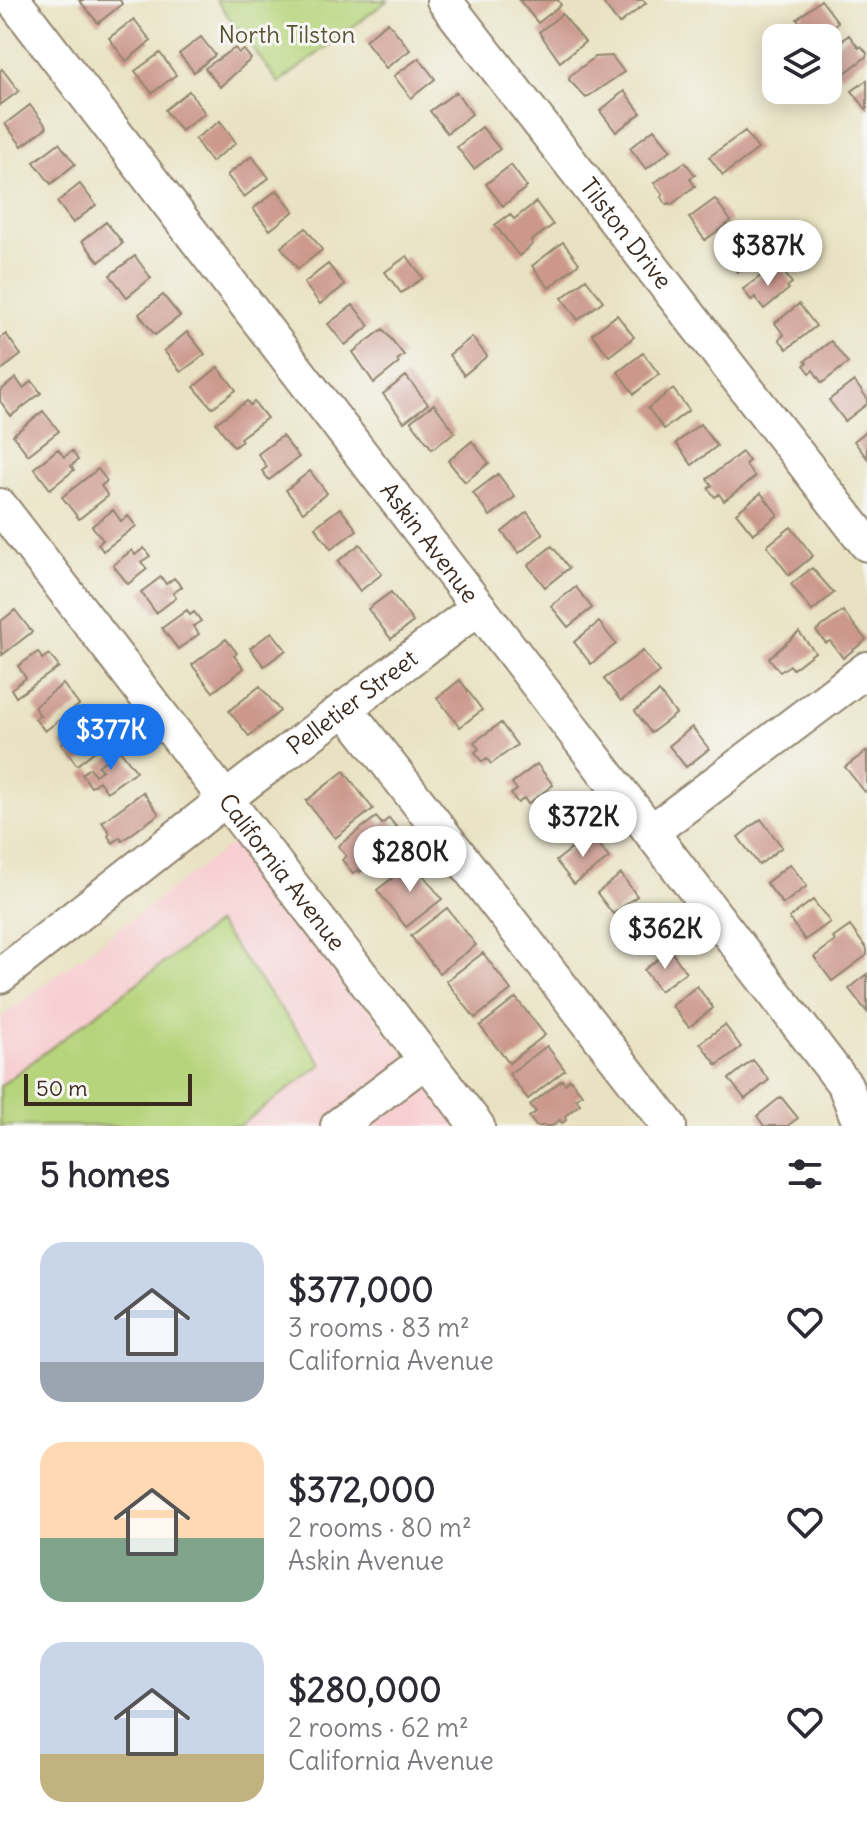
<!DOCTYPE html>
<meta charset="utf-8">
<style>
body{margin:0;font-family:Delius,sans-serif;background:#f2f2f3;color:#2b2b33;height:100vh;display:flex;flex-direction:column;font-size:30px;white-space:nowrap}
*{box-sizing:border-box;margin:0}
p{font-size:26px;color:#7c7c81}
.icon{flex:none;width:44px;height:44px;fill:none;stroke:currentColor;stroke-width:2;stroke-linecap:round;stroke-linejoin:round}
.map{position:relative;height:1126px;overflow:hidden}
.sheet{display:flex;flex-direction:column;background:#fff;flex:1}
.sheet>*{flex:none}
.buttons{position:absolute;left:762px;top:24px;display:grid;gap:16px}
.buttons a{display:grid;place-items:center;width:80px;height:80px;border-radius:16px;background:#fff;box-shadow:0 4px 20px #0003;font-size:40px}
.scale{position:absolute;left:24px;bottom:20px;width:168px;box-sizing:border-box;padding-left:8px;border:4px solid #3b2a1e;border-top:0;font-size:22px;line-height:28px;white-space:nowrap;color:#3b2a1e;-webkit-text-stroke:6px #f6f6f2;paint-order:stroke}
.price{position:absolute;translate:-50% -68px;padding:0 18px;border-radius:28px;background:#fff;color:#222;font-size:26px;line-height:52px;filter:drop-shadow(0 2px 4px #0008)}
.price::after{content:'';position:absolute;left:50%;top:48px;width:24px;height:18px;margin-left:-12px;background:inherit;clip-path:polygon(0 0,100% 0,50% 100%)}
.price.selected{background:#1a73e8;color:#fff}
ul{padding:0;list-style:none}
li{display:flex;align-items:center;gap:24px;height:200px;padding:0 40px}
li span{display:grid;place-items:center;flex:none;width:224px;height:160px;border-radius:24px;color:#555}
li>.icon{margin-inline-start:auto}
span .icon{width:96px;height:96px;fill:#fffc;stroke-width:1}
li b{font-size:34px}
h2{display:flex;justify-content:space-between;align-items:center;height:96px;padding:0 40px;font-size:34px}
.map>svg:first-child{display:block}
</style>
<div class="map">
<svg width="867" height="1126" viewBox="0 0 867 1126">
<rect width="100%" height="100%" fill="#f6f6f2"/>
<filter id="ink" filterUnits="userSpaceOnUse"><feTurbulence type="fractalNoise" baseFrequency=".0125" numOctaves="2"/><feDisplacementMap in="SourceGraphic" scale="16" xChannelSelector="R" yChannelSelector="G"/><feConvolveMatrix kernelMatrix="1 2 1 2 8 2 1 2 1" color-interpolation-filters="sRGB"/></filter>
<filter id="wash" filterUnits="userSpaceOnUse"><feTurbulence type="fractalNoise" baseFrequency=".006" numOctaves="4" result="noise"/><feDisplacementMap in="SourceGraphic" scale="32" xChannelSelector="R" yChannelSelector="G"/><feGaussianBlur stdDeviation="1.8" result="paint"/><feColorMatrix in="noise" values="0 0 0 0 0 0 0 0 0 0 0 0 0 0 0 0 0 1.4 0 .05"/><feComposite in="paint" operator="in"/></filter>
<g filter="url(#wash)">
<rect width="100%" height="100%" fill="#e9e2c2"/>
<!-- built -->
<path fill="#f7cfd2" d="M238 839 459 1126H0V1018Z"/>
<!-- green -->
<path fill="#b6d47b" stroke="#787f4c" stroke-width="2" d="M216 0H388L279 83Z
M217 923 322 1064 239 1126H0V1086Z"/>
<g id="blocks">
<!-- building -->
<path fill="#cc988d" d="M79 0H120L122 4 98 23Z
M519 0H558L561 5 538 23Z
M608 0H643L646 3 619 24 604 4Z
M821 0 838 22 818 38H811L797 19Z
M562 14 585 42 560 62 539 32Z
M134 19 151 41 126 61 109 38Z
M388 22 410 50 386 68 365 40Z
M849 35 859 48 861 46 867 53 866 57 841 76 838 72 833 76 828 69V51Z
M201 37 215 55 194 72 179 54Z
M235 48 239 53 244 50 251 59 220 87 205 68Z
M160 53 176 75 152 93 135 71Z
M612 56 624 72 586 98 569 80 570 76 595 57Z
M419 58 435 79 411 98 394 76Z
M2 69 19 91 0 105V71Z
M867 80V110L852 91Z
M189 91 205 113 181 131 165 110Z
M624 91 641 113 616 132 600 111Z
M456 92 472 114 447 133 430 111Z
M30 105 47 127 22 146 5 124Z
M220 121 236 143 211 162 195 139Z
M482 127 500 149 474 169 457 147Z
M654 129 671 150 646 169 630 148Z
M745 131 758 149 723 175 709 157Z
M59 143 75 164 51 184 34 162Z
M252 156 269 178 244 197 227 175Z
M685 162 695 175 690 179 695 186 671 205 669 203 667 205 661 197 663 195 654 183Z
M511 165 527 187 503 206 486 184Z
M80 184 96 205 73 223 57 202Z
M277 190 294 211 270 230 253 209Z
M715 199 731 221 705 240 689 218Z
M536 202 553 225 531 241 533 244 519 256 495 225 510 214 514 219Z
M106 222 123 243 99 262 82 241Z
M306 228 322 250 298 269 281 247Z
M745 231 762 253 737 272 720 250Z
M563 242 579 263 549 288 532 266Z
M135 256 151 278 127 297 110 275Z
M407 256 423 278 401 293 385 272Z
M328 264 345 285 320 304 304 283Z
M772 268 777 274 782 270 792 283 787 287 789 289 764 309 755 297 751 300 743 289Z
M586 279 603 301 578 320 562 298Z
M163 295 180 316 155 335 139 314Z
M799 304 816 326 787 349 779 339 784 335 775 323Z
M353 305 369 326 345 345 328 324Z
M617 315 634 337 609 356 592 334Z
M383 329 404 355 397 360 399 363 374 383 353 352Z
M187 332 205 354 181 372 164 351Z
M6 334 21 355 0 371V338Z
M472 337 487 356 464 375 449 355Z
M831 341 848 363 822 383 813 370 810 373 804 365 807 363 805 361Z
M643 353 659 374 634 394 618 372Z
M218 367 236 390 212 408 194 387Z
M406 376 428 404 404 422 383 394Z
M16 378 23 388 32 381 41 393 11 416 0 401V391Z
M854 381 867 398V404L845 421 829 400Z
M673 389 689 410 664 429 648 408Z
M247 401 250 405 254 402 267 418 240 438 242 441 234 447 216 423Z
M434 404 455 432 432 449 411 421Z
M43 411 59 431 28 455 13 435Z
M700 424 717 446 692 465 676 443Z
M867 431V458L854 441Z
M282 436 299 457 269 480 262 471 267 467 258 454Z
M472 441 489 463 465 482 448 461Z
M58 449 64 457 72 451 78 460 71 466 74 470 50 489 34 468Z
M742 452 749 461 745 464 755 477 724 501 719 494 715 497 708 488 712 485 707 479Z
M98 469 107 481 101 486 108 496 79 519 62 497Z
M310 471 327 493 303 512 286 490Z
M498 474 515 497 490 516 473 493Z
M761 493 778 515 753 534 736 513Z
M340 508 357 530 331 549 315 527Z
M113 510 121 521 128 516 136 526 103 551 98 544 103 540 92 526Z
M527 512 543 534 519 553 502 532Z
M791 527 813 556 789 575 767 546Z
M360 544 382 574 360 591 338 561Z
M552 546 569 568 545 587 528 565Z
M144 548 150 556 141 562 147 569 128 584 113 565 132 550 135 555Z
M812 568 834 593 812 611 791 584Z
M161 577 166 584 174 578 182 587 173 593 176 598 156 613 141 592Z
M576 587 592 608 568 627 551 606Z
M391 592 413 622 391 639 368 609Z
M15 610 32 632 2 655 0 622Z
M187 610 190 615 194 612 201 621 193 626 199 634 178 649 162 628Z
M843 611 866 640 843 658 830 641 826 643 816 631Z
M599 622 616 644 591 664 574 642Z
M272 632 286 650 264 666 250 648Z
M799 632 815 652 793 669 790 665 780 672 769 658Z
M226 639 237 653 234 656 244 668 213 692 192 665Z
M643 651 659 672 621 701 604 679Z
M38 652 42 659 49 654 59 667 16 697 11 689 26 678 18 666Z
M460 680 482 710 460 727 437 698Z
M63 684 79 705 45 731 35 719 40 715 34 707Z
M260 686 280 711 249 736 229 711Z
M659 692 676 714 651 733 635 711Z
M94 717 111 738 77 765 61 744Z
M501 723 517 745 491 764 487 759 482 762 475 752 479 749 474 742Z
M692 727 709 749 686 767 669 746Z
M120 750 136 771 107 792 99 781 91 787 82 774 90 768 95 775 102 770 98 766Z
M867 751V790L865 792 845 767Z
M537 764 553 785 528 804 524 798 518 803 511 794 517 790 512 783Z
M344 771 373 809 335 838 306 801Z
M143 792 159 814 122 841 120 837 113 843 108 836 110 833 102 822Z
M564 800 581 822 556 841 540 819Z
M376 817 382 824 389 818 404 837 360 872 358 870 353 873 342 860 346 856 338 846Z
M761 819 782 847 759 865 738 837Z
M591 834 609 858 574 884 556 861Z
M413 862 442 899 406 927 377 890Z
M790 864 807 886 783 904 766 883Z
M621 874 637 896 613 914 597 893Z
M813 900 830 922 805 940 789 918Z
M447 908 476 945 439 973 411 936Z
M645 913 661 934 636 953 620 932Z
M850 926 867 949V955L832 981 814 957 835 941 833 938Z
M670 950 686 972 660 991 644 970Z
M483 953 511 990 475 1018 446 981Z
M867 974V1012L849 989Z
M697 986 713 1008 689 1027 672 1006Z
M516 998 545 1035 509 1063 480 1026Z
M725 1025 741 1047 717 1065 700 1043Z
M547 1046 565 1070 528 1099 509 1074Z
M753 1060 769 1080 745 1099 729 1079Z
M570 1079 582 1094 576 1099 580 1104 565 1116 566 1120 562 1123 560 1120 552 1126H536L529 1117 536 1112 530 1105 562 1080 565 1084Z
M781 1097 798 1118 787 1126H764L757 1116Z"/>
</g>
</g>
<g filter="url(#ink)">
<use href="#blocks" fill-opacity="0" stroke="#928670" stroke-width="2"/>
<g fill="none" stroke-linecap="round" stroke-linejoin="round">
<!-- minor casing -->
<g stroke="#928670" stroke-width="38">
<g id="minor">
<path id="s1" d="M13 0 845 1085 861 1126"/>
<path id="s2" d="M444 0 867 544"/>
<path id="s3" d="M0 506 477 1126"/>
<path d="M345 708 669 1126"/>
<path d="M651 832 867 669"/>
<path id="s4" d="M0 976 246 783 479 607"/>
<path d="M338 1126 426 1060"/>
</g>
</g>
<!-- minor -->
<use href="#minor" stroke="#fff" stroke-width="34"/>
</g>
</g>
<g text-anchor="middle" stroke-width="6" stroke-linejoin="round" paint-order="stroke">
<!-- park labels -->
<g font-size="24" fill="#5a5435" stroke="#f6f6f2">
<text x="287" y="43">North Tilston</text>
</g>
<!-- street labels -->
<g font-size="24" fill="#3b2a1e" stroke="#f6f6f2">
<text dy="8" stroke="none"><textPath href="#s2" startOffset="296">Tilston Drive</textPath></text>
<text dy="8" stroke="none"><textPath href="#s1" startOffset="684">Askin Avenue</textPath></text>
<text dy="8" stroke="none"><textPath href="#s4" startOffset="446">Pelletier Street</textPath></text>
<text dy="8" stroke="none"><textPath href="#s3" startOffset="462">California Avenue</textPath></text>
</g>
</g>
</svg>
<div class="buttons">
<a><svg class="icon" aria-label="layers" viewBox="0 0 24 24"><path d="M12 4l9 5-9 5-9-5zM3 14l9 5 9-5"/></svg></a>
</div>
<div class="scale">50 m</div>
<b class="price" style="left:768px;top:288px">$387K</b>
<b class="price selected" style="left:111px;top:772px">$377K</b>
<b class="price" style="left:583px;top:859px">$372K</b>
<b class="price" style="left:410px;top:894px">$280K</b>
<b class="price" style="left:665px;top:971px">$362K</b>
</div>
<section class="sheet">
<h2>5 homes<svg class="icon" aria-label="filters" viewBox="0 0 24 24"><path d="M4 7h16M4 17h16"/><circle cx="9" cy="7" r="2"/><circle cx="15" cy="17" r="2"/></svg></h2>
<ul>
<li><span style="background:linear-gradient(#c9d6e8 75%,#9aa5b1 0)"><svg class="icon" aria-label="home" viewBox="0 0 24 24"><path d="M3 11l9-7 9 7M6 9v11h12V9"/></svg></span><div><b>$377,000</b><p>3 rooms · 83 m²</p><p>California Avenue</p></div><svg class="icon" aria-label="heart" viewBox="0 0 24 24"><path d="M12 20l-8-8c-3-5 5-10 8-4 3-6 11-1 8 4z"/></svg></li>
<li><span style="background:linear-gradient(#ffd9b3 60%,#7fa58c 0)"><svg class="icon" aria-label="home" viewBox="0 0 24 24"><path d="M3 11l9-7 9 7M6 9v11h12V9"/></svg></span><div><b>$372,000</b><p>2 rooms · 80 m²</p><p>Askin Avenue</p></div><svg class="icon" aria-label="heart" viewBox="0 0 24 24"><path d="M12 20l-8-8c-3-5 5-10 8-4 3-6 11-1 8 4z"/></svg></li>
<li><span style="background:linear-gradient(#c9d6e8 70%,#c2b280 0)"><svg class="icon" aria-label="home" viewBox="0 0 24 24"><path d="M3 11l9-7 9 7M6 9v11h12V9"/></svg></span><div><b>$280,000</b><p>2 rooms · 62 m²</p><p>California Avenue</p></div><svg class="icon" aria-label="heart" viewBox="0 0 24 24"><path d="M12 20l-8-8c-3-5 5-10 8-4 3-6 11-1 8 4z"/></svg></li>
</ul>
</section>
